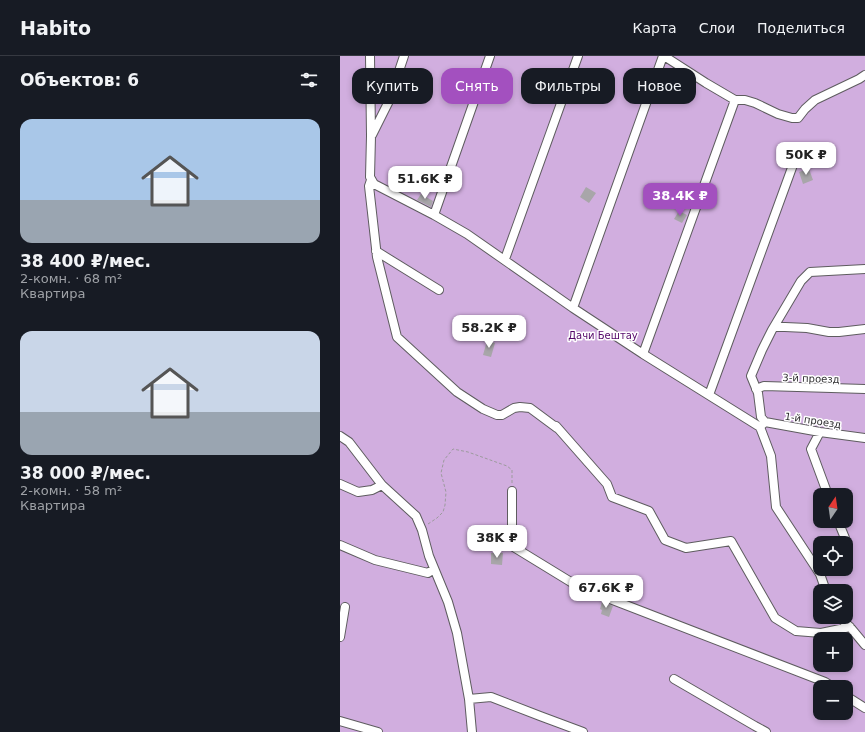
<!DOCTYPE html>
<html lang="ru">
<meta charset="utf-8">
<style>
body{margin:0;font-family:"DejaVu Sans",sans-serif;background:#242831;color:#f1f3f6;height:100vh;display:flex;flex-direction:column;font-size:15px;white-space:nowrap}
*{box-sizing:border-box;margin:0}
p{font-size:13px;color:#9ea1a6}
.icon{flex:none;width:22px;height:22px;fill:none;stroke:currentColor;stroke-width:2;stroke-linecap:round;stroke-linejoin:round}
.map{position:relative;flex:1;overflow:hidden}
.details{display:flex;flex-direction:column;background:#171b24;width:340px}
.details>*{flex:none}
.hud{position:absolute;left:12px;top:12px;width:380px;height:36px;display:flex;gap:8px}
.needle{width:26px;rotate:13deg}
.tools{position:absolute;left:473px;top:432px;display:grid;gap:8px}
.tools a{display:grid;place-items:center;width:40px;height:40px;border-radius:8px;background:#171b24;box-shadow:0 2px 6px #0003;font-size:20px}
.price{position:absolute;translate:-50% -34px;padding:0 9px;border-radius:8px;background:#fff;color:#222;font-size:13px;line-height:26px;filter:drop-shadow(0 1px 2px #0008)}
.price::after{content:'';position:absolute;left:50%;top:24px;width:12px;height:9px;margin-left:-6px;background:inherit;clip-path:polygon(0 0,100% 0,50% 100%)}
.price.current{background:#a350bf;color:#fff}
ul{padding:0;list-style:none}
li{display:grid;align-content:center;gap:8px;height:212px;padding:0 20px}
li span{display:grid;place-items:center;height:124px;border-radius:12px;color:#555}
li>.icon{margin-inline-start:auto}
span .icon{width:72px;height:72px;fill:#fffc;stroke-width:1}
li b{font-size:17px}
h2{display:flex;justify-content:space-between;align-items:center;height:48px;padding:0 20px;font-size:17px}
.pill{padding:0 14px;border-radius:12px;background:#171b24;box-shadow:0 2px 6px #0003;font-size:14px;line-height:36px}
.pill.current{background:#a350bf;color:#fff}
header{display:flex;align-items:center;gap:24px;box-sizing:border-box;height:56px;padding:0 20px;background:#171b24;border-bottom:1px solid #363941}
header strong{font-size:19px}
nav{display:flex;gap:22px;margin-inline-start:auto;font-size:14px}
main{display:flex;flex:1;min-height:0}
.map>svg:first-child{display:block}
</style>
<header>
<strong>Habito</strong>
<nav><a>Карта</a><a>Слои</a><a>Поделиться</a></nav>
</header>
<main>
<section class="details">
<h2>Объектов: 6<svg class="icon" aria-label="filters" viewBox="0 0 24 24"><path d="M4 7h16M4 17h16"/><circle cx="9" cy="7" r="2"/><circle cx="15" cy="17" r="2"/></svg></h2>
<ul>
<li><span style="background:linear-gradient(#a9c7e8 65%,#9aa5b1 0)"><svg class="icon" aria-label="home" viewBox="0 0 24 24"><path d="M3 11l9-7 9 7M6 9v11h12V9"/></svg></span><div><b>38 400 ₽/мес.</b><p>2-комн. · 68 m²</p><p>Квартира</p></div></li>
<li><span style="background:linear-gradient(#c9d6e8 65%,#9aa5b1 0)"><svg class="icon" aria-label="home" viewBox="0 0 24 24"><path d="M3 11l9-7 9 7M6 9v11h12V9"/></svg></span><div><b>38 000 ₽/мес.</b><p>2-комн. · 58 m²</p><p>Квартира</p></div></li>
</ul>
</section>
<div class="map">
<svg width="525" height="676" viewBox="0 0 525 676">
<rect width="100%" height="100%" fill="#e8e5e9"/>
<!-- green -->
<path fill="#d1aedf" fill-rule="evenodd" d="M0 0H525V676H0ZM480 439H506V465H480ZM480 487H506V513H480ZM480 535H506V561H480ZM480 583H506V609H480ZM480 631H506V657H480Z"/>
<!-- building -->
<path fill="#a8a6a9" d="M469 113 473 124 463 128 459 116Z
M246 131 256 137 249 147 240 141Z
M81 138 93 145 91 151 77 144Z
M339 155 347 159 342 167 334 163Z
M147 285 155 287 151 301 143 299Z
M151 497H163L162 509 151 508Z
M262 546 273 550 269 561 261 558 262 554 260 553Z"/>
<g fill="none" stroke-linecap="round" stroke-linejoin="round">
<!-- minor casing -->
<g stroke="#5e5c5f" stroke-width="10">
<path id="minor" d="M30 0 31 80 30 121 34 128 94 159 127 178 233 252 303 298 420 371 431 400 436 451 480 518 486 535
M324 0 366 27 395 44H405L415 47 438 58 452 62H458L465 53 475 44 519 23 525 19
M32 79 49 45 64 0
M31 124 29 130 37 201 57 281 117 336 143 353 157 359H162L174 352 180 351 190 352 217 372
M94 159 150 0
M36 195 99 234
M165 203 238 0
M233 252 323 0
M434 271H445L467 272 489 276H499L525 273
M303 298 395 44
M416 333 424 330 525 333
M369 339 457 98
M425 366 421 361 418 337 411 320 422 294 432 274 461 225 470 216 525 213
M422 369 425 366 480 376 525 382
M216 370 267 428 272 441 309 455 325 484 346 492 391 485 435 562 456 575 481 577 510 571
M480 376 471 393 488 439
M0 380 9 386 42 429 76 460 82 474 89 500 108 546 117 577 129 643 132 676
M0 428 18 436 32 434 42 429
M172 435V490L239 531 485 626 493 631
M498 465 507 487
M0 489 35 504 88 517 94 513
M499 561 510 571 525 589
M0 581 5 551
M334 623 415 670 426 676
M506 640 525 652
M129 643 151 641 200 660 243 676
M0 665 38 676"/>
</g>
<!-- path -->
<path stroke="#9c9a9d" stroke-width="1" stroke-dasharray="3 2" stroke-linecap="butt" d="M88 468 97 462 103 456 105 449 106 436 101 417 104 404 113 393 128 396 167 410 172 414V428"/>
<!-- minor -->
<use href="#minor" stroke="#fff" stroke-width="8"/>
</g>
<g text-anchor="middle" stroke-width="3" stroke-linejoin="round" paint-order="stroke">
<!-- park labels -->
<g font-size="10" fill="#540769" stroke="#fff">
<text x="263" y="283">Дачи Бештау</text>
</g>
<!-- street labels -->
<g font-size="10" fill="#2c2b2d" stroke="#fff">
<text transform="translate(471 322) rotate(2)" y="4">3-й проезд</text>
<text transform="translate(473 364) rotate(9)" y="4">1-й проезд</text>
</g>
</g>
</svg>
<div class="tools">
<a><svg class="needle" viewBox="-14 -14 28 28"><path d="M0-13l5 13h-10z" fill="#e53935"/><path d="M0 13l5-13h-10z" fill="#9ea1a6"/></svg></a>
<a><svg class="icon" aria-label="locate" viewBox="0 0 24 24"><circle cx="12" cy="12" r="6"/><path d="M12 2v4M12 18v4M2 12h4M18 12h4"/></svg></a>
<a><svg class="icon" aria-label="layers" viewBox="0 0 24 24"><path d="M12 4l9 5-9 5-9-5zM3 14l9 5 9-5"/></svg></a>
<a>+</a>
<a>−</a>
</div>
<b class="price" style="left:466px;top:120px">50K ₽</b>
<b class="price" style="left:85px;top:144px">51.6K ₽</b>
<b class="price current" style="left:340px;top:161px">38.4K ₽</b>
<b class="price" style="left:149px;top:293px">58.2K ₽</b>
<b class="price" style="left:157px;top:503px">38K ₽</b>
<b class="price" style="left:266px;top:553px">67.6K ₽</b>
<div class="hud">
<a class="pill">Купить</a>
<a class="pill current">Снять</a>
<a class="pill">Фильтры</a>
<a class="pill">Новое</a>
</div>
</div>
</main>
